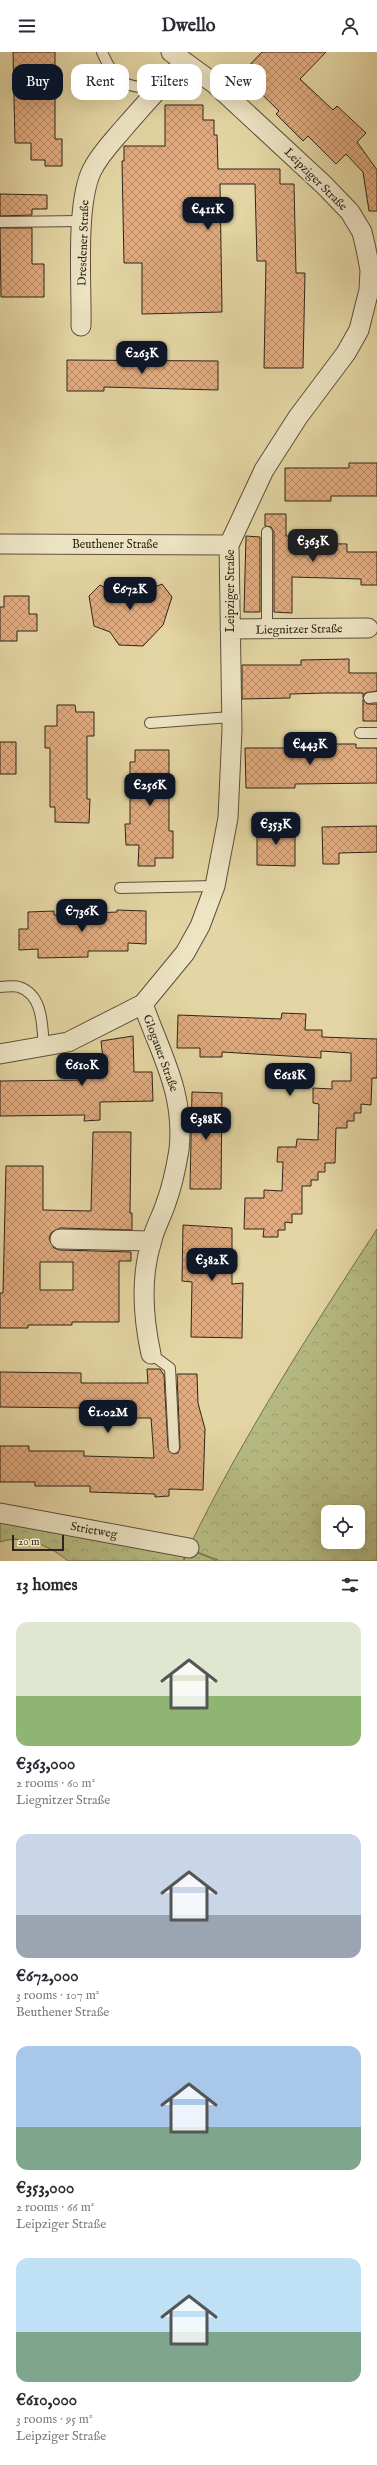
<!DOCTYPE html>
<meta charset="utf-8">
<style>
body{margin:0;font-family:"IM FELL English",serif;background:#f2f2f3;color:#2b2b33;height:100vh;display:flex;flex-direction:column;font-size:15px;white-space:nowrap}
*{box-sizing:border-box;margin:0}
p{font-size:13px;color:#7c7c81}
.icon{flex:none;width:22px;height:22px;fill:none;stroke:currentColor;stroke-width:2;stroke-linecap:round;stroke-linejoin:round}
.map{position:relative;height:1509px;overflow:hidden}
.details{display:flex;flex-direction:column;background:#fff;flex:1}
.details>*{flex:none}
.hud{position:absolute;left:12px;top:12px;width:353px;height:36px;display:flex;gap:8px}
.controls{position:absolute;left:321px;top:1453px;display:grid;gap:8px}
.controls a{display:grid;place-items:center;width:44px;height:44px;border-radius:8px;background:#fff;box-shadow:0 4px 16px #0002;font-size:20px}
.scale{position:absolute;left:12px;bottom:10px;width:52px;box-sizing:border-box;padding-left:4px;border:2px solid #2e2419;border-top:0;font-size:11px;line-height:14px;white-space:nowrap;color:#2e2419;-webkit-text-stroke:3px #ede4c4;paint-order:stroke}
.price{position:absolute;translate:-50% -34px;padding:0 9px;border-radius:8px;background:#111827;color:#fff;font-size:13px;line-height:26px;filter:drop-shadow(0 1px 2px #0008)}
.price::after{content:'';position:absolute;left:50%;top:24px;width:12px;height:9px;margin-left:-6px;background:inherit;clip-path:polygon(0 0,100% 0,50% 100%)}
.price.active{background:#222;color:#fff}
ul{padding:0;list-style:none}
li{display:grid;align-content:center;gap:8px;height:212px;padding:0 16px}
li span{display:grid;place-items:center;height:124px;border-radius:12px;color:#555}
li>.icon{margin-inline-start:auto}
span .icon{width:72px;height:72px;fill:#fffc;stroke-width:1}
li b{font-size:17px}
h2{display:flex;justify-content:space-between;align-items:center;height:48px;padding:0 16px;font-size:17px}
.pill{padding:0 14px;border-radius:12px;background:#fff;box-shadow:0 4px 16px #0002;font-size:14px;line-height:36px}
.pill.active{background:#111827;color:#fff}
header{display:flex;justify-content:space-between;align-items:center;height:52px;padding:0 16px;background:#fff;font-size:18px;font-weight:700}
.map>svg:first-child{display:block}
</style>
<header><svg class="icon" aria-label="menu" viewBox="0 0 24 24"><path d="M4 6h16M4 12h16M4 18h16"/></svg>Dwello<svg class="icon" aria-label="person" viewBox="0 0 24 24"><circle cx="12" cy="8" r="4"/><path d="M4 21q1-7 8-7t8 7"/></svg></header>
<div class="map">
<svg width="377" height="1509" viewBox="0 0 377 1509">
<defs>
<pattern id="forest-crowns" width="20" height="18" patternUnits="userSpaceOnUse"><rect width="20" height="18" fill="#b7bd84"/><path d="M2 6a3 3 0 1 1 6 0M12 15a3 3 0 1 1 6 0" fill="none" stroke="#9ea271"/></pattern>
<pattern id="park-tufts" width="24" height="20" patternUnits="userSpaceOnUse"><rect width="24" height="20" fill="#b7bd84"/><path d="M3 7l-1-3M5 7V3M7 7l1-3M15 17l-1-3M17 17v-4M19 17l1-3" fill="none" stroke="#9ea271"/></pattern>
<pattern id="building-cross-hatch" width="8" height="8" patternUnits="userSpaceOnUse"><rect width="8" height="8" fill="#e2ac80"/><path d="M0 0l8 8M0 8l8-8" fill="none" stroke="#b88c68"/></pattern>
</defs>
<rect width="100%" height="100%" fill="#e4d6a4"/>
<filter id="stains"><feTurbulence type="fractalNoise" baseFrequency=".005" numOctaves="4"/><feColorMatrix values="0 0 0 0 .2 0 0 0 0 .09 0 0 0 0 .02 0 0 0 .5 -.17"/></filter>
<radialGradient id="worn" r=".72"><stop offset=".6" stop-color="#630" stop-opacity="0"/><stop offset="1" stop-color="#630" stop-opacity=".3"/></radialGradient>
<!-- forest -->
<path fill="url(#forest-crowns)" stroke="#72704e" fill-rule="evenodd" d="M377 1177V1509H220L188 1496 183 1509H68C50 1494 24 1482 0 1490V1462L189 1495C243 1384 310 1280 377 1177ZM328 1460H358V1490H328Z"/>
<!-- park -->
<path fill="url(#park-tufts)" stroke="#72704e" d="M188 1497 217 1509H184Z"/>
<!-- building -->
<path fill="url(#building-cross-hatch)" stroke="#2e2419" fill-rule="evenodd" d="M13 0H55V87H62V114H45V108H31V91H15Z
M262 0H326L300 27 333 58 337 54 366 81 357 90 377 118V159H369L363 120 346 102 336 112 308 84 303 89 276 62 279 59 241 22Z
M165 53H203V68H214V83H217L218 117H280V132H294L296 221H305L303 316H264L266 209H257L255 132H220L222 260 142 262V211H124L122 109H124V94H165Z
M0 142 47 143V157H32V163L0 164Z
M0 176H32V212H44V245H1Z
M67 308 218 309V338L104 335V339H67Z
M349 411H377V444H331V449H285V416H349Z
M265 462H286V484H292V491L347 492V500H377V533H361V527L292 525V561L274 560V480L271 475 265 474Z
M246 484 260 485V560H244Z
M124 527 133 537 151 531 155 535 162 532 172 545 163 573 143 594 119 593 110 580 94 574 89 544 100 533 107 537 114 529 120 531Z
M4 544H29V562H37V579H17V589H0V555H4Z
M349 607V621H377V639L365 641 363 646V641H325L290 642V646L242 647V613H301V608Z
M363 647 367 652H377V669H363Z
M57 653H75L76 660H94V684H87V747H90L89 771 55 770V755H50V696H45V674H57Z
M0 690H16V722H0Z
M307 692H356V696H377V731L295 732V736H246L245 696H307Z
M135 698H169V779H173V806H155V814H138L139 793H126L125 772H130V710H135Z
M377 774V800L339 801V812H323L322 775Z
M257 775 295 776V814L257 813Z
M117 858 146 859V892L128 891V899H88V905L38 906V897L19 898V877H28V860L54 859V863L117 860Z
M282 961 306 962 305 978H322V985L377 987V1026H372L371 1053 361 1052V1061H354V1069H347V1076H336L335 1111H325V1120H318V1128H311V1134H302V1162H292V1171L285 1170V1178H278V1185H263L264 1177H244L245 1146H264V1138L282 1139 283 1110H277L278 1095H296L297 1087 318 1088 319 1052 313 1051V1036L332 1037V1029H351V1001L321 999V1006L222 1000V1005H200V996H177L178 963 281 967Z
M133 984 134 1020H152L153 1049 100 1050V1068L84 1069 85 1063 0 1064V1029L85 1028V1008L103 1007 101 989Z
M192 1040 222 1041 221 1137H190Z
M93 1080H131L130 1161H132V1178L60 1176 51 1181 49 1187 54 1196 60 1198 131 1200V1209H119V1270H72V1273H28V1276H0V1241H3L6 1114H43V1158L91 1159ZM40 1210H73V1238H40Z
M183 1173 232 1176V1232L243 1231 242 1286 191 1285 192 1230 182 1229Z
M147 1317H160L164 1323 168 1396 174 1402 178 1401 180 1396 177 1322H197L198 1351 205 1377 203 1438 169 1437V1444L155 1445V1442L90 1440V1434H35V1430H0V1394H29V1399H84V1404L154 1406 151 1366H89V1356L0 1355V1320L81 1321V1331H148Z"/>
<g fill="none" stroke-linecap="round" stroke-linejoin="round">
<!-- service casing -->
<g stroke="#5c503c" stroke-width="12">
<path id="service" d="M102 0C115 30 125 37 158 36
M0 170 82 169
M267 578V480
M369 646 377 645
M150 671 231 665
M360 681H377
M120 836 215 834
M0 935C6 935 14 933 19 935 44 943 42 975 44 996
M151 1302 170 1316 174 1396"/>
</g>
<!-- minor casing -->
<g stroke="#5c503c" stroke-width="21">
<path id="minor" d="M81 274C82 233 75 153 92 118 100 102 112 90 123 77 143 54 163 31 185 10
M0 492 229 493
M230 577 368 576
M143 952C161 1003 185 1041 179 1098 176 1116 172 1135 166 1151 162 1164 155 1175 152 1188 140 1225 143 1265 151 1302
M0 1002 68 990 143 952 185 901 200 874 215 834 228 766 232 678 229 493 264 418 298 365 346 301 359 278 369 238 370 218 366 197 362 180 350 160 324 133 215 32 171 0
M60 1187 151 1189
M0 1461 189 1496"/>
</g>
<!-- service -->
<use href="#service" stroke="#ede4c4" stroke-width="10"/>
<!-- minor -->
<use href="#minor" stroke="#ede4c4" stroke-width="19"/>
</g>
<g text-anchor="middle" stroke-width="3.5" stroke-linejoin="round" paint-order="stroke">
<!-- street labels -->
<g font-size="12" fill="#2e2419" stroke="#ede4c4">
<text transform="translate(316 127) rotate(45)" y="4">Leipziger Straße</text>
<text transform="translate(83 191) rotate(-88)" y="4">Dresdener Straße</text>
<text x="115" y="496">Beuthener Straße</text>
<text transform="translate(230 539) rotate(-90)" y="4">Leipziger Straße</text>
<text transform="translate(299 577) rotate(-1)" y="4">Liegnitzer Straße</text>
<text transform="translate(161 1001) rotate(70)" y="4">Glogauer Straße</text>
<text transform="translate(94 1478) rotate(10)" y="4">Strietweg</text>
</g>
</g>
<rect width="100%" height="100%" filter="url(#stains)"/>
<rect width="100%" height="100%" fill="url(#worn)"/>
</svg>
<div class="controls">
<a><svg class="icon" aria-label="locate" viewBox="0 0 24 24"><circle cx="12" cy="12" r="6"/><path d="M12 2v4M12 18v4M2 12h4M18 12h4"/></svg></a>
</div>
<div class="scale">20 m</div>
<b class="price" style="left:208px;top:179px">€411K</b>
<b class="price" style="left:142px;top:323px">€263K</b>
<b class="price active" style="left:313px;top:511px">€363K</b>
<b class="price" style="left:130px;top:559px">€672K</b>
<b class="price" style="left:310px;top:714px">€443K</b>
<b class="price" style="left:150px;top:755px">€256K</b>
<b class="price" style="left:276px;top:794px">€353K</b>
<b class="price" style="left:82px;top:881px">€736K</b>
<b class="price" style="left:82px;top:1035px">€610K</b>
<b class="price" style="left:290px;top:1045px">€618K</b>
<b class="price" style="left:206px;top:1089px">€388K</b>
<b class="price" style="left:212px;top:1230px">€382K</b>
<b class="price" style="left:108px;top:1382px">€1.02M</b>
<div class="hud">
<a class="pill active">Buy</a>
<a class="pill">Rent</a>
<a class="pill">Filters</a>
<a class="pill">New</a>
</div>
</div>
<section class="details">
<h2>13 homes<svg class="icon" aria-label="filters" viewBox="0 0 24 24"><path d="M4 7h16M4 17h16"/><circle cx="9" cy="7" r="2"/><circle cx="15" cy="17" r="2"/></svg></h2>
<ul>
<li><span style="background:linear-gradient(#dfe7d0 60%,#8fb573 0)"><svg class="icon" aria-label="home" viewBox="0 0 24 24"><path d="M3 11l9-7 9 7M6 9v11h12V9"/></svg></span><div><b>€363,000</b><p>2 rooms · 60 m²</p><p>Liegnitzer Straße</p></div></li>
<li><span style="background:linear-gradient(#c9d6e8 65%,#9aa5b1 0)"><svg class="icon" aria-label="home" viewBox="0 0 24 24"><path d="M3 11l9-7 9 7M6 9v11h12V9"/></svg></span><div><b>€672,000</b><p>3 rooms · 107 m²</p><p>Beuthener Straße</p></div></li>
<li><span style="background:linear-gradient(#a9c7e8 65%,#7fa58c 0)"><svg class="icon" aria-label="home" viewBox="0 0 24 24"><path d="M3 11l9-7 9 7M6 9v11h12V9"/></svg></span><div><b>€353,000</b><p>2 rooms · 66 m²</p><p>Leipziger Straße</p></div></li>
<li><span style="background:linear-gradient(#bfe0f5 60%,#7fa58c 0)"><svg class="icon" aria-label="home" viewBox="0 0 24 24"><path d="M3 11l9-7 9 7M6 9v11h12V9"/></svg></span><div><b>€610,000</b><p>3 rooms · 95 m²</p><p>Leipziger Straße</p></div></li>
</ul>
</section>
